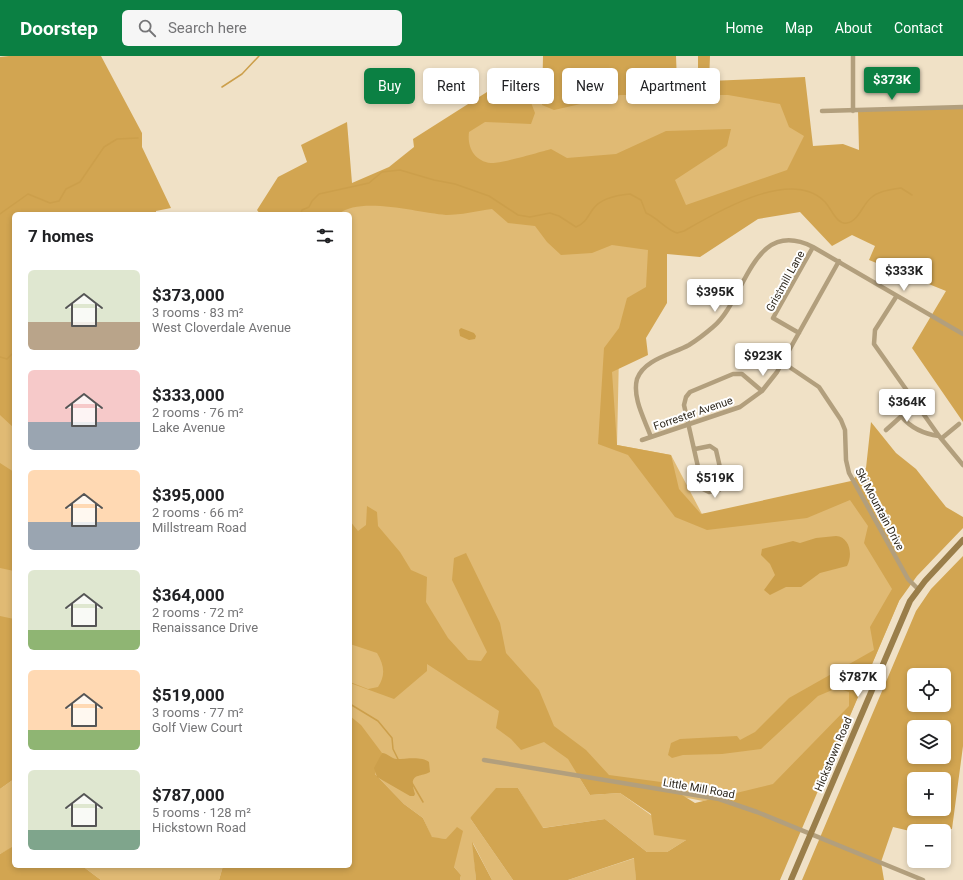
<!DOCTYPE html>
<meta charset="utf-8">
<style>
body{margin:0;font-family:Roboto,sans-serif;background:#f6f6f6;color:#202124;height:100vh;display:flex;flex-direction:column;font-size:15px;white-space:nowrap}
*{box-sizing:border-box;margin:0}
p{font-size:13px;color:#757577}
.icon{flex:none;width:22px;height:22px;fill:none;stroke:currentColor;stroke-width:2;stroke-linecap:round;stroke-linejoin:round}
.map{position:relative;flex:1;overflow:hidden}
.panel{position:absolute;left:12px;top:156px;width:340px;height:656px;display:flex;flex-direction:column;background:#fff;border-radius:6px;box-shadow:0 2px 6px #0003}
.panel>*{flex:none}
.guide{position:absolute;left:364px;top:12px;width:380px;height:36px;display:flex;gap:8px}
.tools{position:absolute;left:907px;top:612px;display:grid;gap:8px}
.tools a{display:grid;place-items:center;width:44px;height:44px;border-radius:6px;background:#fff;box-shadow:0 2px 6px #0003;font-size:20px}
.price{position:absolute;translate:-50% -34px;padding:0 9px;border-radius:4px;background:#fff;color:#222;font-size:13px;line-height:26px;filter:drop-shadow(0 1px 2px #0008)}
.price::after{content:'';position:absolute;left:50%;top:24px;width:12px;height:9px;margin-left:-6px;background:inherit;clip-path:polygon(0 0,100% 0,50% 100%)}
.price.current{background:#0b8043;color:#fff}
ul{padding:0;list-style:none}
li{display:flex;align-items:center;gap:12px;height:100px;padding:0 16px}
li span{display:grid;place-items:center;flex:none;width:112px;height:80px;border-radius:6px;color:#555}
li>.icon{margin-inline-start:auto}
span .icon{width:48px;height:48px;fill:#fffc;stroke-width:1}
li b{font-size:17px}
h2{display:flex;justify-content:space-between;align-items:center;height:48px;padding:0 16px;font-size:17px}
.tag{padding:0 14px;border-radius:6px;background:#fff;box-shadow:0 2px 6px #0003;font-size:14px;line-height:36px}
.tag.current{background:#0b8043;color:#fff}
header{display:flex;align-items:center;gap:24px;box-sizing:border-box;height:56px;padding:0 20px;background:#0b8043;color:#fff}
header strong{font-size:19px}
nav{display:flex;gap:22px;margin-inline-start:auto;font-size:14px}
.search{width:280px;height:36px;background:#f6f6f6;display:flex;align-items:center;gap:10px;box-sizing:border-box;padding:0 14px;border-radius:6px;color:#757577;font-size:15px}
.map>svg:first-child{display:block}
</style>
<header>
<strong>Doorstep</strong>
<div class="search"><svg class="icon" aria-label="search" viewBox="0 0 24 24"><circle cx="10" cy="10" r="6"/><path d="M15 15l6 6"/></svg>Search here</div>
<nav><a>Home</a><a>Map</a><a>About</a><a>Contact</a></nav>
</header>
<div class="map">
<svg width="963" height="824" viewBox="0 0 963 824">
<rect width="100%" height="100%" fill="#f0e1c6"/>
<!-- green -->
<path fill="#e0ba74" d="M792 37 814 110 664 186 653 250 619 298 617 389 671 399 702 458 887 434 899 545 848 664 797 730 703 745 579 721 590 739 620 737 686 784 667 796H647L605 763 542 772 518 732 470 762 513 824H492L473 787 476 824H460L461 819 454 811 446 783 432 782 423 762 404 748 375 718 350 668V158H314L450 87 494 51 570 39Z
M0 174 14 179V569L0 565Z
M14 723V791L0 798V733Z
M635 802 636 824H568Z
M86 810H223L219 824H101L85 812Z"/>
<!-- forest -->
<path fill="#d2a551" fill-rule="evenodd" d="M9 0H101L142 77V91L171 152 156 155V158H14V372L0 359V1Z
M543 0H676L677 26 698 25V0H710L709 25 805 21 813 90 843 88 859 94 858 54 963 50V366L912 292 946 235 869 204 875 190 852 179 832 190 800 156 758 163 700 201 667 198V247L646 282 648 299 612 316 617 389 671 399 679 433 701 458 851 425 866 412 871 366 896 397 916 413 946 451 963 461V472L917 520 899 545 780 824H636L634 802 568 824H513L470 762 496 732H518L543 772 605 763 647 796H667L686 784 654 779 651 758 620 737 590 739 568 703 544 686 521 694 511 683 496 672 499 655 427 608V615L394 643 350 627V626L368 633 378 631C386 619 384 609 377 597L350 588V465L358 475 366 469 367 450 377 456 378 470 400 496 411 514 427 521 426 546 448 582 468 604 481 605 487 596 452 524 454 502 466 497 500 567 506 597 539 634 554 670 586 694 609 719 661 726 695 747 773 728 849 650V636L837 632 818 640 761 693 722 698 683 699 672 702 668 699 671 687 680 683 737 680 740 684 755 676 789 642 874 594 870 571 892 533 864 487 868 470 850 444 807 462 707 474 675 461 628 399 598 388 604 292 619 272 627 242 646 231 648 194 612 189 592 197 561 199 547 186 535 170 508 167 492 153C477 155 461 159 446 159 419 157 360 140 339 158H260L257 154 278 121 307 106 301 89 347 66 352 127 389 111 414 91 413 83 498 29 524 28 535 57 531 68 485 66 469 76C467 91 474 105 491 107 500 108 540 96 551 93L567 102 616 98 666 75 731 73 727 90 675 124 686 149 787 114 804 80 789 71 780 48 728 39H620L554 54 542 49Z
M0 407 14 416V515L0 512Z
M963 500V690L952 773 914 776 893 771 881 806 884 824H802L916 555 931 533ZM914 619H944V649H914ZM914 671H944V701H914ZM914 723H944V753H914Z
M0 560 14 563V723L0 733Z
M350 660 361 669 382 697 375 718 404 748 423 762 432 781 446 783 457 771 463 775 454 811 461 819 460 824H219L223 810H350Z
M472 786 492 824H476Z
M12 791H14V810H86L85 812 101 824H0V798Z"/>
<!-- water -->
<path fill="#cc9f4b" d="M461 272 474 277 476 280 475 283 469 284 460 280 459 274Z
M836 480C850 481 853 499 847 510L820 517 801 531H786L770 539 764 534 775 519 770 508 761 499 762 493 793 485 800 487 816 482Z
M382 697C388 697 391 703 397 703 406 703 422 700 429 706L430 716C419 722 408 716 415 738L414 740H410L377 721 374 712Z"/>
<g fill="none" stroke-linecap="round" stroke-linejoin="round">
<!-- stream -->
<path stroke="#cc9f4b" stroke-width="1.5" d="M222 31 242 18 259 0
M0 158 28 138 50 147 59 145 66 133 80 126 104 91 117 83 138 82
M301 158 302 154 309 151 312 145 319 138 369 127 382 116 400 114 434 124 455 128 489 140 518 159 530 161 550 157 559 160 576 171C585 168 588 160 593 153 601 142 618 139 630 138L641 144 646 157C658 162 665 173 677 177L684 175C717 156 790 112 824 145 831 151 836 169 847 167 859 165 863 147 872 141 879 135 892 133 901 132L912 139
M0 301 7 303 14 296
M350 648 378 665 392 682 393 693 398 703
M412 727 423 746"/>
<!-- street -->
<path stroke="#b29f7d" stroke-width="4.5" d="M822 55 963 51
M853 55V0
M896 241 875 274 874 288 939 380 963 409
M799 277 773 262 813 191
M782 306 819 331 841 364 845 374 846 404 849 417 908 523 918 533
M902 361C911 372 925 378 939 380
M886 374 916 347
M651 381C645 364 632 342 637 323 644 303 673 298 689 289 697 284 706 277 713 271 746 244 752 160 813 191L963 278
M942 382 959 368
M642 384 740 351 762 335 777 316 839 205
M695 393 710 390 716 394 724 429 719 434 709 436 703 433 684 349 686 341 690 336 733 318H742L762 335
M484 704 719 743 757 756 923 824"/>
<!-- secondary -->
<path stroke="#9a7e4a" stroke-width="6" d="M791 824 910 545 925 525 963 484"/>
</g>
<g text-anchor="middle" stroke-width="4" stroke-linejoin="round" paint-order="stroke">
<!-- street labels -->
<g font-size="11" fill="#2e281e" stroke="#fff">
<text transform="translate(785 225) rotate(-61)" y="4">Gristmill Lane</text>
<text transform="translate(693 357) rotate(-19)" y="4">Forrester Avenue</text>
<text transform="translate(880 453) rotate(62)" y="4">Ski Mountain Drive</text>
<text transform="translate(833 698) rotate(-67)" y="4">Hickstown Road</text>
<text transform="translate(699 732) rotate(10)" y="4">Little Mill Road</text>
</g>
</g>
</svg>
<div class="tools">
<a><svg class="icon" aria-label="locate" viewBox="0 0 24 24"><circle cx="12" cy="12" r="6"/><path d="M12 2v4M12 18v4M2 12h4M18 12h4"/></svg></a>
<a><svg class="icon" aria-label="layers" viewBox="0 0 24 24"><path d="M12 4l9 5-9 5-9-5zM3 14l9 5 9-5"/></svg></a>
<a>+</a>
<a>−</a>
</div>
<b class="price current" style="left:892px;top:45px">$373K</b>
<b class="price" style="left:904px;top:236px">$333K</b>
<b class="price" style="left:715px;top:257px">$395K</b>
<b class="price" style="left:763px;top:321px">$923K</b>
<b class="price" style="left:907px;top:367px">$364K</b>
<b class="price" style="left:715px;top:443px">$519K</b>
<b class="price" style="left:858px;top:642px">$787K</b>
<div class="guide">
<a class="tag current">Buy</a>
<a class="tag">Rent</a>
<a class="tag">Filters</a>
<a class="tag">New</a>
<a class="tag">Apartment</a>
</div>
<section class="panel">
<h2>7 homes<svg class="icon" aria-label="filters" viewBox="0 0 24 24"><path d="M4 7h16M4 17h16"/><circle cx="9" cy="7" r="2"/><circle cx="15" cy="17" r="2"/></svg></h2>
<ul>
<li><span style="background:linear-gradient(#dfe7d0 65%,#b9a48a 0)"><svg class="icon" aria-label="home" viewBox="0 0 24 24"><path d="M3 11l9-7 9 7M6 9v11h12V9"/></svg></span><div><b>$373,000</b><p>3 rooms · 83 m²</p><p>West Cloverdale Avenue</p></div></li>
<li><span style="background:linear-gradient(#f6c9c9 65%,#9aa5b1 0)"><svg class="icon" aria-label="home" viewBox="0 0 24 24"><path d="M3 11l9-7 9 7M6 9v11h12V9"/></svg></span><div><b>$333,000</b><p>2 rooms · 76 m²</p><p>Lake Avenue</p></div></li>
<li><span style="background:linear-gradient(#ffd9b3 65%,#9aa5b1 0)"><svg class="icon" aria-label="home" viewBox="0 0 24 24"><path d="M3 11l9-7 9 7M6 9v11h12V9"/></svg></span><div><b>$395,000</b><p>2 rooms · 66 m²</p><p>Millstream Road</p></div></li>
<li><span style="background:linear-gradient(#dfe7d0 75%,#8fb573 0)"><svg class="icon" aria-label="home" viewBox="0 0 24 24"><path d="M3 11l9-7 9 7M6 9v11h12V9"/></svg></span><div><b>$364,000</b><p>2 rooms · 72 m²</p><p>Renaissance Drive</p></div></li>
<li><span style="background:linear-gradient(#ffd9b3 75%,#8fb573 0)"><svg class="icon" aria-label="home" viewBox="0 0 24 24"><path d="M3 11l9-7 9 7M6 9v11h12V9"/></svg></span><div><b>$519,000</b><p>3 rooms · 77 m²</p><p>Golf View Court</p></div></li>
<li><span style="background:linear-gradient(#dfe7d0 75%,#7fa58c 0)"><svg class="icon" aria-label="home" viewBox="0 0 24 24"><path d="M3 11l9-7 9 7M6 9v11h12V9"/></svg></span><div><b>$787,000</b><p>5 rooms · 128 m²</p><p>Hickstown Road</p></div></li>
</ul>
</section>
</div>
